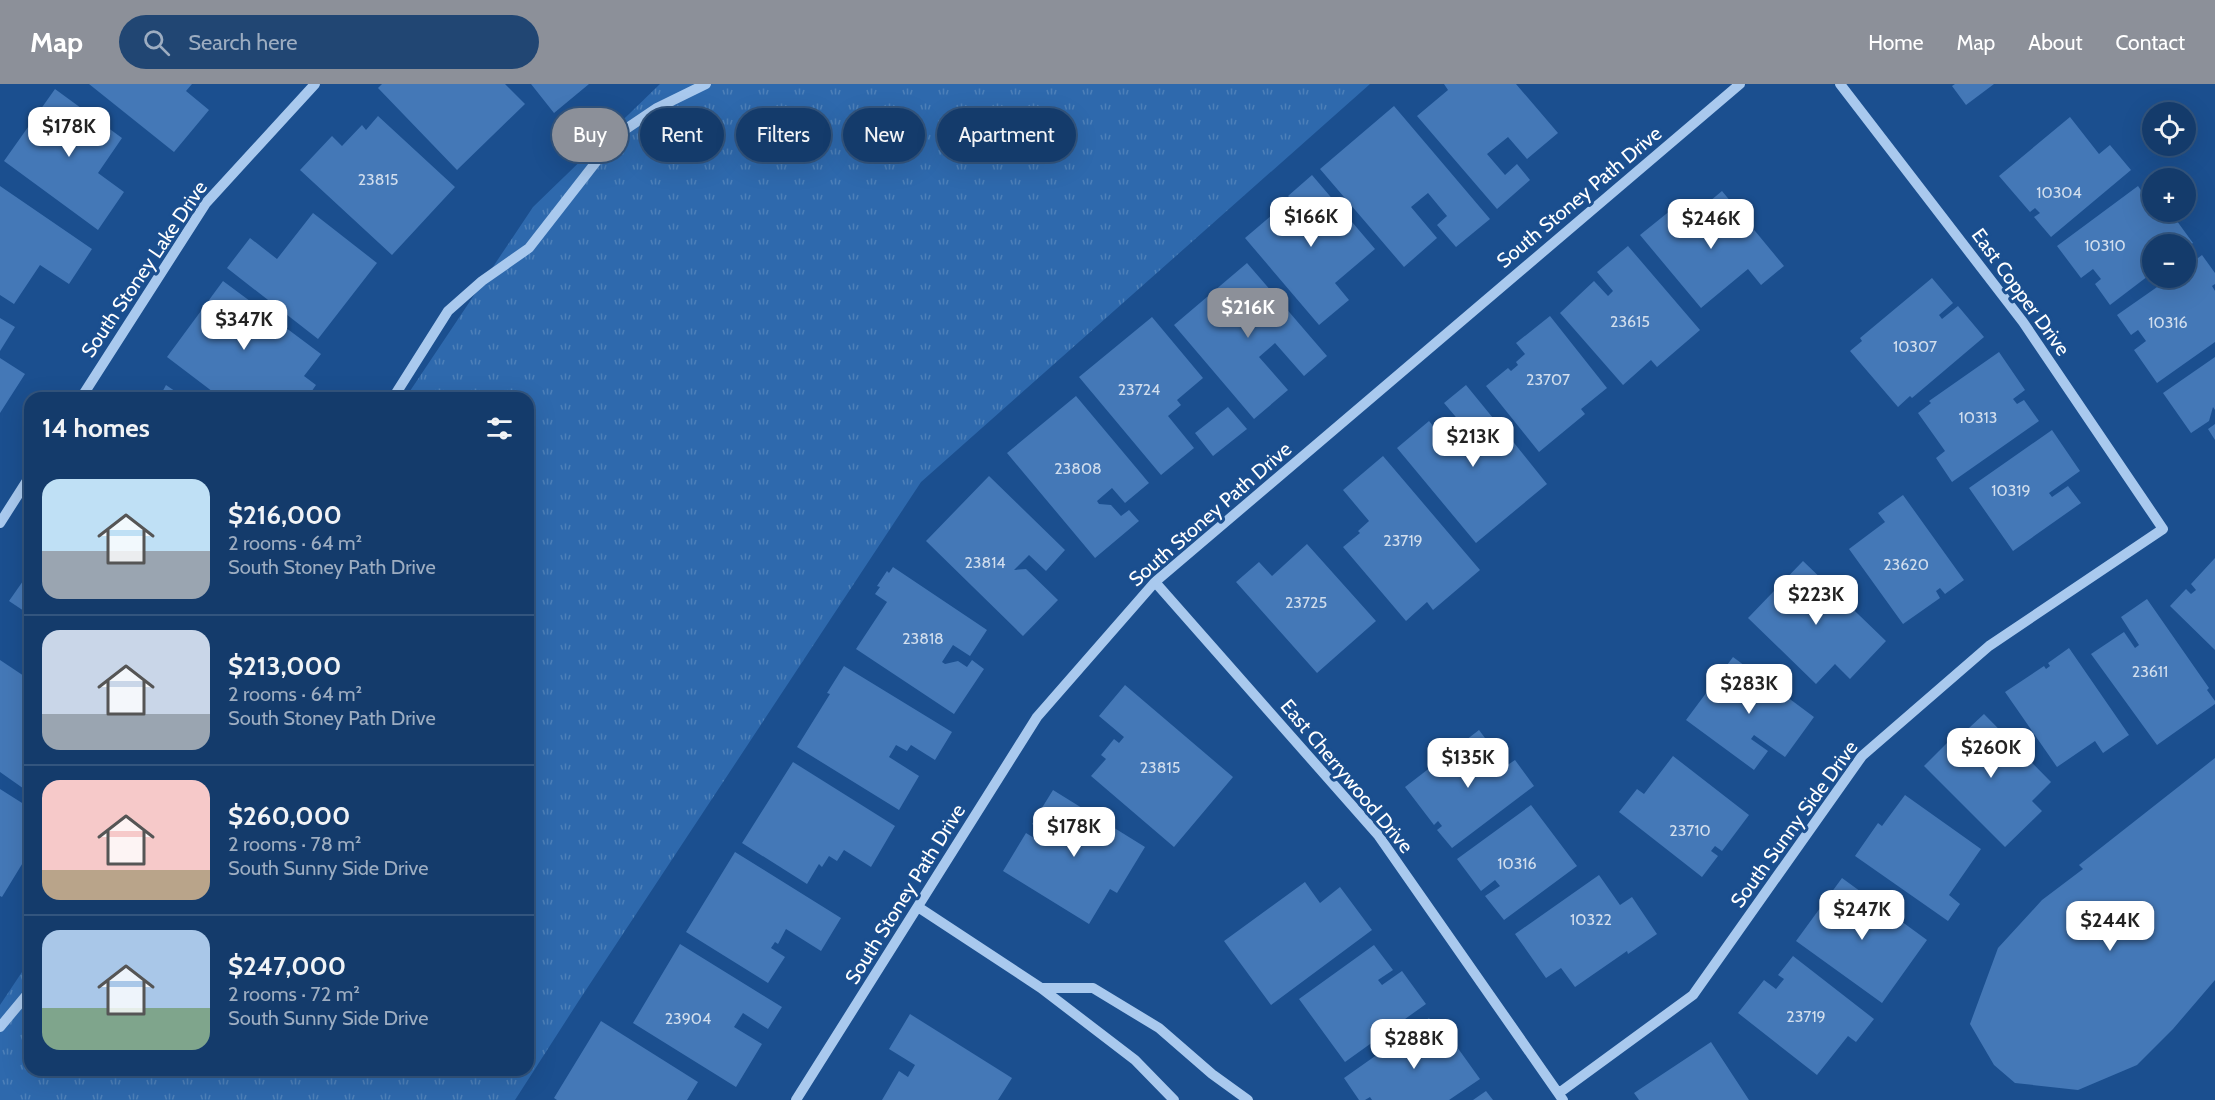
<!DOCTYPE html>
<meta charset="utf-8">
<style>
body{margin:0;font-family:Cabin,sans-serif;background:#214673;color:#f1f3f6;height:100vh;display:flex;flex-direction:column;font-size:22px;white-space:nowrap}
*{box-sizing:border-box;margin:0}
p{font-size:20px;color:#9dadc1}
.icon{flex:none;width:33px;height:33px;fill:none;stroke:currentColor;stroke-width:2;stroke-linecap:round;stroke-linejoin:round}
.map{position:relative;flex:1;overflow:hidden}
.side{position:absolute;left:24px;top:308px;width:510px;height:684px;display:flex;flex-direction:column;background:#143b6b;border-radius:18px;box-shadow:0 6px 24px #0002,0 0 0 2px #33557e}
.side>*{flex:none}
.top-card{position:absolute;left:552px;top:24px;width:570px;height:54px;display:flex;gap:12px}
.buttons{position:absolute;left:2142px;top:18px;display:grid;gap:12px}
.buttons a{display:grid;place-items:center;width:54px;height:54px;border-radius:50%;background:#143b6b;box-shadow:0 6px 24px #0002,0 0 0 2px #33557e;font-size:30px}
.price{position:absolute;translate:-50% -51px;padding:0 14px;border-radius:12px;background:#fff;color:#222;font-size:20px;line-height:39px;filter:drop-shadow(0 2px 3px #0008)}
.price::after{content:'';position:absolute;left:50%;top:36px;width:18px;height:14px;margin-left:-9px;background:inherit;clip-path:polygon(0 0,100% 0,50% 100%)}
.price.on{background:#8c9099;color:#fff}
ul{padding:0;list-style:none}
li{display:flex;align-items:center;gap:18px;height:150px;padding:0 18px}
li+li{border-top:2px solid #33557e}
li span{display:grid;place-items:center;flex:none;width:168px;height:120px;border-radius:18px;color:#555}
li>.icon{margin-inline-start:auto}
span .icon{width:72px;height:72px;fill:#fffc;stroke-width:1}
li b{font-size:26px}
h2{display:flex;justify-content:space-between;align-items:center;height:72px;padding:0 18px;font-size:26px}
.tag{padding:0 21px;border-radius:27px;background:#143b6b;box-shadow:0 6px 24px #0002,0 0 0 2px #33557e;font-size:21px;line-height:54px}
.tag.on{background:#8c9099;color:#fff}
header{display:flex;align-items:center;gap:36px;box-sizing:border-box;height:84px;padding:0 30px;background:#8c9099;color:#fff}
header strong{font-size:28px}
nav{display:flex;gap:33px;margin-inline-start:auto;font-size:21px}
.search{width:420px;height:54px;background:#214673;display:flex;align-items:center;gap:15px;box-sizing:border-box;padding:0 21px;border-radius:33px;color:#9dadc1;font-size:22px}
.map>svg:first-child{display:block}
</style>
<header>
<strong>Map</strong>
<div class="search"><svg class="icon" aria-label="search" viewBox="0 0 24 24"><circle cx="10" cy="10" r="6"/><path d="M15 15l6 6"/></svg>Search here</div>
<nav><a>Home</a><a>Map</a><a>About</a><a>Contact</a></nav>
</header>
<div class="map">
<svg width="2215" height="1016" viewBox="0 0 2215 1016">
<defs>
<pattern id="grass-tufts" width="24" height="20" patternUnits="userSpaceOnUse" patternTransform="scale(1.5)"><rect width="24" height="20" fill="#2e69ad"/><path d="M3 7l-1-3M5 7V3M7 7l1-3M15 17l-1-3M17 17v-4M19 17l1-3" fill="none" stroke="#4d80b9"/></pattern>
</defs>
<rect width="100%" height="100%" fill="#1b4f8f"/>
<!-- grass -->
<path fill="url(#grass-tufts)" d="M660 0H1370L921 398 578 918 515 1016H0V921L30 876V986H528V314L406 313 533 123Z"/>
<!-- building -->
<path fill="#4478b7" d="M89 0H192L186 7 209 26 174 68Z
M382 0H505L525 20 457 86 378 4Z
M531 0H589L554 29Z
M1444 0H1516L1558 49 1527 75 1508 53 1487 70 1505 91 1517 80 1530 96 1497 125 1417 32 1448 6Z
M1955 0H1994L1966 21 1952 2Z
M55 5 122 54 98 89 124 108 98 146 4 77Z
M1394 22 1490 135 1456 163 1437 141 1447 132 1428 109 1411 123 1437 154 1404 183 1320 85Z
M378 32 455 103 392 171 300 86 332 52 342 62 362 41 366 46Z
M2070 33 2099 70 2110 61 2131 86 2051 153 2034 133 2040 129 2035 124 2030 128 1999 92Z
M1312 91 1375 165 1335 199 1349 216 1319 241 1245 154 1291 115 1288 112Z
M0 102 92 165 69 200 40 181 14 220 0 211Z
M2138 102 2152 122V128H2157L2166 139 2174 133 2193 159 2186 164V160H2152V189L2110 221 2095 200 2101 195 2093 185 2081 194 2057 162Z
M1722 107 1784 182 1761 201 1748 185 1701 224 1640 151 1671 126 1690 149 1699 141 1692 132Z
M313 129 377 179 318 255 227 184 250 154 277 175Z
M1628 162 1700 246 1657 283 1651 276 1623 301 1560 229 1594 197 1608 212 1613 207 1597 188Z
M2202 171 2215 189V200L2212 202 2215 207V258L2157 299 2134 266 2146 257 2138 246 2131 251 2117 231 2170 194H2186V183Z
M1247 179 1327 272 1304 292 1275 259 1259 273 1288 306 1254 335 1174 241Z
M1932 194 1953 219 1939 231 1942 235 1958 222 1984 253 1912 314 1910 312 1898 323 1850 267 1862 257 1860 254Z
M223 197 321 270 304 292 316 301 307 314H221L167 273Z
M1550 232 1607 304 1581 325 1585 330 1539 368 1486 302 1508 284 1511 287 1518 281 1516 278 1525 270 1516 259Z
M1152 233 1203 294 1177 316 1181 321 1168 332 1194 364 1161 391 1079 293Z
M0 234 15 243 0 267Z
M1999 268 2025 306 2013 315 2017 320 2024 316 2039 337 1952 398 1936 374 1945 367 1918 329 1931 319 1929 317Z
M2215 273V326L2213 323 2209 337 2191 349 2163 309Z
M0 274 25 290 0 329Z
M166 301 185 314H159Z
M1466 301 1493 334 1478 346 1483 352 1498 339 1547 400 1476 459 1397 364 1429 337 1450 362 1459 355 1458 353 1466 345 1444 319Z
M1076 312 1149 399 1125 419 1112 404 1097 417 1099 420 1111 421 1121 432 1129 426 1139 437 1095 474 1007 369Z
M1228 323 1247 345 1213 372 1195 349Z
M2215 340V356L2208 345Z
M2052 346 2080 387 2049 409 2052 413 2068 402 2081 419 2013 467 1969 404Z
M1383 372 1480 486 1433 526 1427 518 1406 537 1343 463 1360 449 1358 447 1369 437 1343 406Z
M989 392 1065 466 1046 487 1029 471 1014 486 1026 485 1058 516 1023 552 926 457Z
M1903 411 1964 496 1945 510 1940 504 1936 507 1940 514 1903 540 1849 465 1885 438 1878 429Z
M1307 460 1376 537 1317 589 1236 498 1259 478 1272 492Z
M2215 474V566L2170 522 2186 505 2191 510 2196 506 2191 500Z
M1803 477 1886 557 1850 595 1835 580 1816 600 1748 534Z
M893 483 987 546 970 572 953 561 942 578 945 580 958 577 967 583 972 576 984 585 954 630 856 565 887 518 875 510 880 503 877 502 887 487 889 489Z
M30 487V531L9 517Z
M2147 515 2209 604 2207 606 2215 617V620L2157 661 2091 570 2124 548 2135 564 2139 561 2121 533Z
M2069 564 2129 651 2103 669 2095 657 2057 683 2005 608 2044 582 2046 585 2050 582 2048 579Z
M1733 573 1814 633 1785 673 1754 651 1751 655 1768 667 1754 686 1686 636Z
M0 576 30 596V703L27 707 0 688Z
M844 582 952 648 935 676 911 661 907 667 896 661 889 673 919 692 899 726 797 663 830 610 827 609Z
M1125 601 1233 693 1174 763 1091 692 1106 675 1101 671 1114 655 1119 659 1124 653 1099 632Z
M1984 630 2051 698 2032 717 2042 727 2005 763 1924 682 1952 654 1955 657Z
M1479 646 1506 682 1515 676 1534 702 1452 764 1437 746 1442 742 1438 737 1434 741 1405 703Z
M1673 672 1749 731 1722 767 1715 762 1711 767 1718 772 1702 793 1619 728 1637 705 1644 710Z
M2215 674V896L2173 945 2137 981 2078 1006 2015 999 1994 981 1970 940 1998 864 2042 816 2083 785 2079 781Z
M793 678 895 742 871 783 844 766 837 777 829 772 822 783 819 780 807 800 742 759Z
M0 705 30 724V767L2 813 0 812Z
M1053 706 1145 763 1117 809 1110 805 1089 840 1003 787 1026 749 1047 762 1053 753 1032 740Z
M1905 711 1981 765 1949 811 1960 820 1948 837 1855 772 1878 739 1882 742Z
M1531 721 1577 782 1504 836 1485 812 1500 802 1495 796 1481 807 1457 775Z
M735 768 841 834 821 867 786 845 778 860 775 858 771 864 785 873 768 899 686 848Z
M1599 791 1620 821 1632 813 1657 850 1628 870 1627 867 1575 903 1561 884 1546 894 1515 850Z
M1842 794 1927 856 1882 919 1796 857Z
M1305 798 1320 819 1340 803 1372 846 1271 921 1224 857Z
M680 860 782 923 768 945 743 929 734 943 762 960 736 1003 633 939Z
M1374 861 1393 886 1378 896 1382 901 1402 887 1426 920 1345 978 1299 915Z
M1793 872 1874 935 1856 958 1848 952 1817 991 1738 929 1764 896 1776 905 1784 895 1778 891Z
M910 930 1012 994 998 1016H882L899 987 908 993 915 981 889 965Z
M1429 934 1443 954 1436 959 1440 965 1452 956 1480 995 1449 1016H1372L1370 1013 1365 1016H1359L1344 994Z
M601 937 698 998 687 1016H557L554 1014Z
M1711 958 1749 1016H1639L1634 1009Z
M1486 1007 1493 1016H1473Z"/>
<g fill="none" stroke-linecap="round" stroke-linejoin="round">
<!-- minor -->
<path stroke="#a9c9ee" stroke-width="10" d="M81 314 206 119 315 0
M393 314 448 227 482 197 529 164 617 51 657 24 706 0
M0 439 30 392
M1155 498 1378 751 1563 1016
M918 823 1041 904 1135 976 1174 1016
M1041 904H1093L1159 944 1212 990 1248 1016
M0 943 30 907
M1559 1009 1693 911 1862 672 1989 562 2163 445 2023 238 1840 0
M796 1016 1037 633 1155 498 1740 0"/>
</g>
<g text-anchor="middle" stroke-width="6" stroke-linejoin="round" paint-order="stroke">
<!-- number labels -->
<g font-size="16" fill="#d0dded">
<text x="378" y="101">23815</text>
<text x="2059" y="114">10304</text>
<text x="2105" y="167">10310</text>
<text x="1630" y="243">23615</text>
<text x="2168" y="244">10316</text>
<text x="1915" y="268">10307</text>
<text x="1548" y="301">23707</text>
<text x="1139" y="311">23724</text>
<text x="1978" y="339">10313</text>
<text x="1078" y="390">23808</text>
<text x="2011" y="412">10319</text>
<text x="1403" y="462">23719</text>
<text x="985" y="484">23814</text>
<text x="1906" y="486">23620</text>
<text x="1306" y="524">23725</text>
<text x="923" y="560">23818</text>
<text x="2150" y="593">23611</text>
<text x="1160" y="689">23815</text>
<text x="1690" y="752">23710</text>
<text x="1517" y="785">10316</text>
<text x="1591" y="841">10322</text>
<text x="1806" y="938">23719</text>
<text x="688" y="940">23904</text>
</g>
<!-- street labels -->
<g font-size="20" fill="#fff" stroke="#1b4f8f">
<text transform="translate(1579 113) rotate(-40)" y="7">South Stoney Path Drive</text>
<text transform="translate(144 185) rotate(-56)" y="7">South Stoney Lake Drive</text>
<text transform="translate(2021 208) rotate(54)" y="7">East Copper Drive</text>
<text transform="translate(1210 430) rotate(-41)" y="7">South Stoney Path Drive</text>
<text transform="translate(1347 692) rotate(50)" y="7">East Cherrywood Drive</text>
<text transform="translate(1794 740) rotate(-54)" y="7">South Sunny Side Drive</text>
<text transform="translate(905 810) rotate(-58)" y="7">South Stoney Path Drive</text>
</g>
</g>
</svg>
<div class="buttons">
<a><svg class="icon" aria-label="locate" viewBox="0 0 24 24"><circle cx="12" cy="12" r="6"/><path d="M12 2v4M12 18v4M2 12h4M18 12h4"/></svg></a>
<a>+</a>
<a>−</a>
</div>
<b class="price" style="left:69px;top:74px">$178K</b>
<b class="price" style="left:1311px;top:164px">$166K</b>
<b class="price" style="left:1711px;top:166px">$246K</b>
<b class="price on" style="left:1248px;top:255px">$216K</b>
<b class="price" style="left:244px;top:267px">$347K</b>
<b class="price" style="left:1473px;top:384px">$213K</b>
<b class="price" style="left:1816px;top:542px">$223K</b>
<b class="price" style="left:1749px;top:631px">$283K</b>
<b class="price" style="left:1991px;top:695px">$260K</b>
<b class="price" style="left:1468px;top:705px">$135K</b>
<b class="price" style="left:1074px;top:774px">$178K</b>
<b class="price" style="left:1862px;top:857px">$247K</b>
<b class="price" style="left:2110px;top:868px">$244K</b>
<b class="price" style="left:1414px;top:986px">$288K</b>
<div class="top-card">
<a class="tag on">Buy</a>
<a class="tag">Rent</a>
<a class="tag">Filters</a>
<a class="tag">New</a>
<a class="tag">Apartment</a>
</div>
<section class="side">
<h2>14 homes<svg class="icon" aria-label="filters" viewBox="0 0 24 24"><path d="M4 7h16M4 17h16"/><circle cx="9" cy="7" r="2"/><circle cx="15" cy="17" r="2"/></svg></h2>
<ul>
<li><span style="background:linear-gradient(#bfe0f5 60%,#9aa5b1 0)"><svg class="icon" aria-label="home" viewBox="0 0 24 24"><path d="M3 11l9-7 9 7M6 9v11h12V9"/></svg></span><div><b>$216,000</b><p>2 rooms · 64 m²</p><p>South Stoney Path Drive</p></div></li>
<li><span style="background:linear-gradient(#c9d6e8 70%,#9aa5b1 0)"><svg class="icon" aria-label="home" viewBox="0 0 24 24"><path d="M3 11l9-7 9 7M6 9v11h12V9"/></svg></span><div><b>$213,000</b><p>2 rooms · 64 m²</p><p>South Stoney Path Drive</p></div></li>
<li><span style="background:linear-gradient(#f6c9c9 75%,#b9a48a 0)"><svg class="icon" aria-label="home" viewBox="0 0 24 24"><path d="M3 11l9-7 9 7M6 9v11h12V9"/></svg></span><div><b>$260,000</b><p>2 rooms · 78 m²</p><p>South Sunny Side Drive</p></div></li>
<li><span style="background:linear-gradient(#a9c7e8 65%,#7fa58c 0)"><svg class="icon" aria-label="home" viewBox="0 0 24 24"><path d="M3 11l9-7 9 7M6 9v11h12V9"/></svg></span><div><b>$247,000</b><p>2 rooms · 72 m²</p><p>South Sunny Side Drive</p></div></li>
</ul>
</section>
</div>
